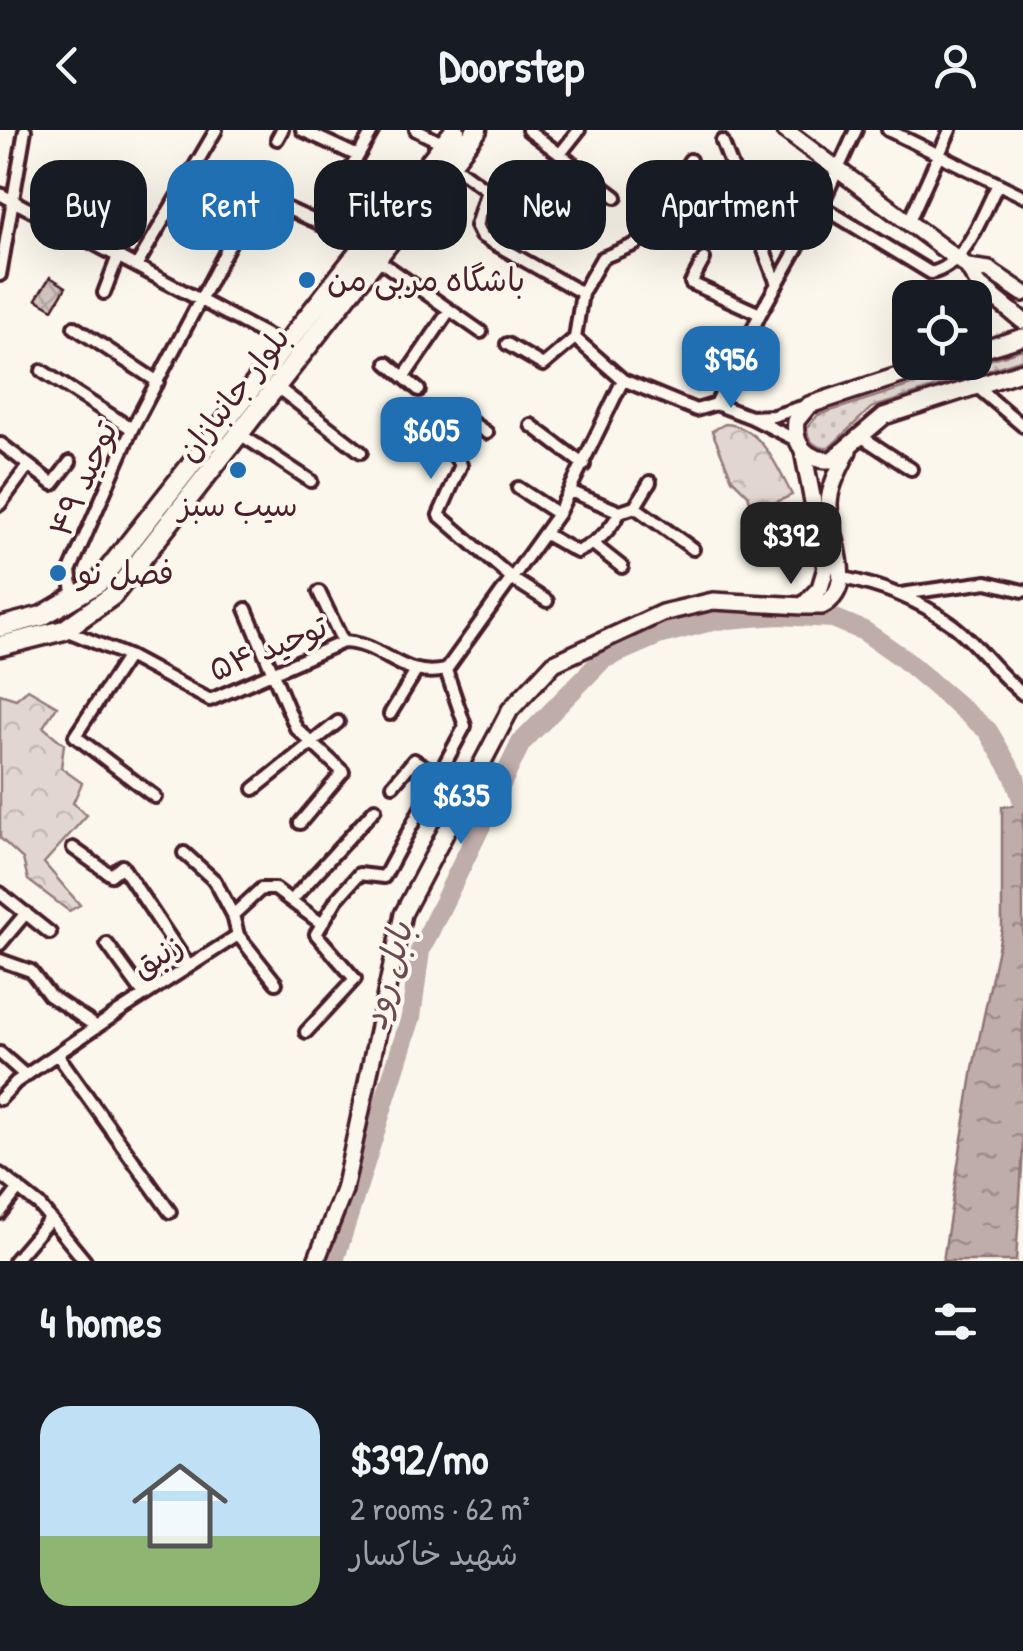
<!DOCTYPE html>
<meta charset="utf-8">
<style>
body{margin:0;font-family:"Patrick Hand","Playpen Sans Arabic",sans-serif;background:#242831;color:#f1f3f6;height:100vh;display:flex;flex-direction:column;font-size:38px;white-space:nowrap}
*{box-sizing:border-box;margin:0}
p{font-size:32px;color:#9ea1a6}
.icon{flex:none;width:55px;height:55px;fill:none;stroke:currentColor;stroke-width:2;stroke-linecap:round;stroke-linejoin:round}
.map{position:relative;height:1131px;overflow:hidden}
.drawer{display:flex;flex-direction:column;background:#171b24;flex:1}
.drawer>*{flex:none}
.hud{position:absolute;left:30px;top:30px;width:965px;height:90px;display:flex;gap:20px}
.tools{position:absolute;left:892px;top:150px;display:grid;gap:20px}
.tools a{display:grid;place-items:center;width:100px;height:100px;border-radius:20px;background:#171b24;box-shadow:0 10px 40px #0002;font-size:50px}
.price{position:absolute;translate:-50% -85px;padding:0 22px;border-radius:20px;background:#1f6fb2;color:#fff;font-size:32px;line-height:65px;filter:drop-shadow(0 2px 5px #0008)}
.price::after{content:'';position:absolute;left:50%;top:60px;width:30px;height:22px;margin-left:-15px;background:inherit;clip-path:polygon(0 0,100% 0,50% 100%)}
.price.current{background:#222;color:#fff}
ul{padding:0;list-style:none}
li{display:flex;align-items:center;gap:30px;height:250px;padding:0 40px}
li+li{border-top:2px solid #363941}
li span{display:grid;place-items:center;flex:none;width:280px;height:200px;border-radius:30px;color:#555}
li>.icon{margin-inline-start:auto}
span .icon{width:120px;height:120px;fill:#fffc;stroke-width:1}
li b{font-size:42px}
h2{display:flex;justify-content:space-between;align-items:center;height:120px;padding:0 40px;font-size:42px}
.pill{padding:0 35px;border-radius:30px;background:#171b24;box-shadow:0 10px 40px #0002;font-size:35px;line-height:90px}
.pill.current{background:#1f6fb2;color:#fff}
header{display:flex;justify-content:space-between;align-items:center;height:130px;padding:0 40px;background:#171b24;font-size:45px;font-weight:700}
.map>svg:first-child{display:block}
</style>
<header><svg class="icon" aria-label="back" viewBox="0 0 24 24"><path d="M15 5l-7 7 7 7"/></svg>Doorstep<svg class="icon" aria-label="person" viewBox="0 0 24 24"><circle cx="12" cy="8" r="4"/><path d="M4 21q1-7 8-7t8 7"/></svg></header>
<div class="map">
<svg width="1023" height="1131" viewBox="0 0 1023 1131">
<defs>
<pattern id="grass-dots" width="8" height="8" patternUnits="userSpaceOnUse" patternTransform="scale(2.5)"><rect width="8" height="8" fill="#e2d7d0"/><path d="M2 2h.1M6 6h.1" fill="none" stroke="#c3b8b3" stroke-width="1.8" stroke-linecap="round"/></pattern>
<pattern id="forest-crowns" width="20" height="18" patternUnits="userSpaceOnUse" patternTransform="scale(2.5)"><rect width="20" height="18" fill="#e2d7d0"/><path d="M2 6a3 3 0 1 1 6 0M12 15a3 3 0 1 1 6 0" fill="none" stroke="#c3b8b3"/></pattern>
<pattern id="water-ripples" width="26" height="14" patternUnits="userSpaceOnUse" patternTransform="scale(2.5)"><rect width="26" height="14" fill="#bfadaa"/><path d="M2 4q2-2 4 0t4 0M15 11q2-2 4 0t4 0" fill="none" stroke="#9d8c8b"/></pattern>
<pattern id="building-cross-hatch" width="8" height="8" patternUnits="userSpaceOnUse" patternTransform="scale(2.5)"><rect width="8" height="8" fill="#cfc2bc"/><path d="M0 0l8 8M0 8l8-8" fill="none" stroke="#b3a6a2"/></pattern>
</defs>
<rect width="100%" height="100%" fill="#fbf7ec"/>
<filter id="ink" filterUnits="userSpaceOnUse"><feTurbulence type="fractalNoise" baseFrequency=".01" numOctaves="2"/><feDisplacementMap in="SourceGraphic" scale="20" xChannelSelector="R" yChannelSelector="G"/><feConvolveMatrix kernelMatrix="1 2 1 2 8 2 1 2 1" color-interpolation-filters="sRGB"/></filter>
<g filter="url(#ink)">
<!-- grass -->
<path fill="url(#grass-dots)" stroke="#967b7e" stroke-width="2.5" d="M1023 219V229L871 278 829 318C816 319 807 311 807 298L818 285Z"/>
<!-- forest -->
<path fill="url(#forest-crowns)" stroke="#967b7e" stroke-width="2.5" d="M725 294C761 296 777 336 792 365L753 383 748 365 732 349 712 301Z
M28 559 57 576 43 597 64 614 61 638 82 653 73 673 87 685 44 733 80 775 69 781 28 750 23 729 0 708V564L16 569Z"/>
<!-- water -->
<path fill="url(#water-ripples)" stroke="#907477" stroke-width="2.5" d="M1023 674V1020L1016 1131H943L973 938 1002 799V677Z"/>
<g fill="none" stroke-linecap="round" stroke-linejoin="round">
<!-- river -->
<path stroke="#bfadaa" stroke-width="20" d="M334 1131 411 887 420 821 521 613 603 529 658 505 715 490 779 485 833 488 864 501 900 526 988 601 1014 645 1023 672"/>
</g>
<!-- building -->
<path fill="url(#building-cross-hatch)" stroke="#4a1f2b" stroke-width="2.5" d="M50 147 66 157 53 179 36 169Z"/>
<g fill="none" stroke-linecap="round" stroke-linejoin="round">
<!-- minor casing -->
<g stroke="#4a1f2b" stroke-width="18">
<path id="minor" d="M302 0 358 26
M416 0 444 14
M528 0 616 67
M888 0 1023 66
M277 9 282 0
M722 11 777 154
M560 24 579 0
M690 30 636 114 602 128 582 163 575 208 623 250 696 280 716 274 760 184 821 76 856 0
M451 34 487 60 476 96 481 106 582 163
M0 64 285 215
M174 73 237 105
M821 76 931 143C967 135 982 84 998 54
M909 91 950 0
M319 94 373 0
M377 129 481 202
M704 129 691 153 760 184
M137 135 216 0
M0 145 25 0
M104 163 118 126
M74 197 158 252
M507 214 543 235 575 208
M387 233 419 260
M42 241 132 299
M404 247 449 181
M976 256 1023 296
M277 257 361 322
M716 274 750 287
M531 295 584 335
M487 303 462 286 444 311 461 335 439 385 514 450 547 471
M240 304 311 351
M859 305 911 339
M796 310 750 287 773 286 808 275
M1 314 53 354 70 332
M518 358 558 384
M570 361 620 382
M0 374 28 336
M635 377 693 419
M545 404 577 422C598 412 609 402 620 382L635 377 650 352
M593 414 622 437
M843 448C883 456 917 469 950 493 977 512 996 543 1023 564
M319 462 343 512
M901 464 987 452 1023 461
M74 470 70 441 132 299 253 70 262 67 365 114
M246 479 296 598 343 642 300 693
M65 500 128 526 210 570 343 512C384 513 400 550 446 540L558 384 623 250
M128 526 75 606 155 667
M390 584 415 543
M393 655 414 630 439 645
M254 659 338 592
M73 718 111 745 122 736 188 835
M184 723 215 751 233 785
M0 763 50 803
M291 771 375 679
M238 805 276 853
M0 814 26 783
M107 814 144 865
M0 830 31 841 49 865 97 897
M306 902 355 849 316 804 337 769 359 744 384 747 465 596 446 540
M0 923 26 946
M57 924 170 1082
M0 969 16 952 120 881 238 805 233 785 261 759H275L322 794
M0 1044 39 1075 85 1131
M0 1083 19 1058
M14 1131 50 1089"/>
</g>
<!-- secondary casing -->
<g stroke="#4a1f2b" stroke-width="22">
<path id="secondary" d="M785 0 968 137
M1023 163 989 140 968 137 979 155 1023 191
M803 321 826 438 820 458 803 476H822C860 455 828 407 829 373 830 355 840 338 848 321
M316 1131 344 1060 403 784 510 580 554 533 662 483 713 471 803 476"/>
</g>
<!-- primary casing -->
<g stroke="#4a1f2b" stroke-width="22">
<path id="primary" d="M975 222 1023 207
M941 232 809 275 796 291C793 315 807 331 832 330L884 286 1023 241"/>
</g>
<!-- trunk casing -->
<g stroke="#4a1f2b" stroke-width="25">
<path id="trunk" d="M0 497 42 486 98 453 455 0
M0 516 64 500 112 466 477 0"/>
</g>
<!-- minor -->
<use href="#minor" stroke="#fbf7ec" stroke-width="10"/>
<!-- secondary -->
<use href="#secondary" stroke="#fbf7ec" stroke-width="15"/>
<!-- primary -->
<use href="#primary" stroke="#fbf7ec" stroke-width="15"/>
<!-- trunk -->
<use href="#trunk" stroke="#fbf7ec" stroke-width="18"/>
</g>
</g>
<!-- markers -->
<g fill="#1f6fb2" stroke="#fbf7ec" stroke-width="4">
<circle cx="307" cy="150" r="10"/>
<circle cx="238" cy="340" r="10"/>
<circle cx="58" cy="443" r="10"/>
</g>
<g text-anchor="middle" stroke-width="8" stroke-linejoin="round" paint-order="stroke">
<!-- poi labels -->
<g font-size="32" fill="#4a1f2b" stroke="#fbf7ec" text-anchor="start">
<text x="327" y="161">باشگاه مربی من</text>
<text x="238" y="386" text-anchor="middle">سیب سبز</text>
<text x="78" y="454">فصل نو</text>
</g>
<!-- street labels -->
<g font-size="32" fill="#4a1f2b" stroke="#fbf7ec">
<text transform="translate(233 264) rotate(-52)" y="11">بلوار جانبازان</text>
<text transform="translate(83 349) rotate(-66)" y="11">توحید ۴۹</text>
<text transform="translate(268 518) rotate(-22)" y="11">توحید ۵۴</text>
<text transform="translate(157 826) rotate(-33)" y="11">زنبق</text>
</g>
<!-- water labels -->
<g font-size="35" font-style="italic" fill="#6d4a51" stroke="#fbf7ec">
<text transform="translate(387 846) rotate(-75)" y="12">بابل رود</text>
</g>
</g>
</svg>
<div class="tools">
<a><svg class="icon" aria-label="locate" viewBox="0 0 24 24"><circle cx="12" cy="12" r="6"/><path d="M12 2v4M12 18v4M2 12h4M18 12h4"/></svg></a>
</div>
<b class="price" style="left:731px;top:281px">$956</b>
<b class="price" style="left:431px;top:352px">$605</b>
<b class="price current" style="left:791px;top:457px">$392</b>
<b class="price" style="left:461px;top:717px">$635</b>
<div class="hud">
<a class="pill">Buy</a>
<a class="pill current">Rent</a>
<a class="pill">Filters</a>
<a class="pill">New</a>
<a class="pill">Apartment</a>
</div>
</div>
<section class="drawer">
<h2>4 homes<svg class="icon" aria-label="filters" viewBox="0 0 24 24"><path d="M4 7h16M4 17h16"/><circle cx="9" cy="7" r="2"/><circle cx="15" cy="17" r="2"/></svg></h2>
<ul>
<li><span style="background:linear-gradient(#bfe0f5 65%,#8fb573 0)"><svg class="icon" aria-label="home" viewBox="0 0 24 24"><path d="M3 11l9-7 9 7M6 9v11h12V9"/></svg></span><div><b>$392/mo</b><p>2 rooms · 62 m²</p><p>شهید خاکسار</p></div></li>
</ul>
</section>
